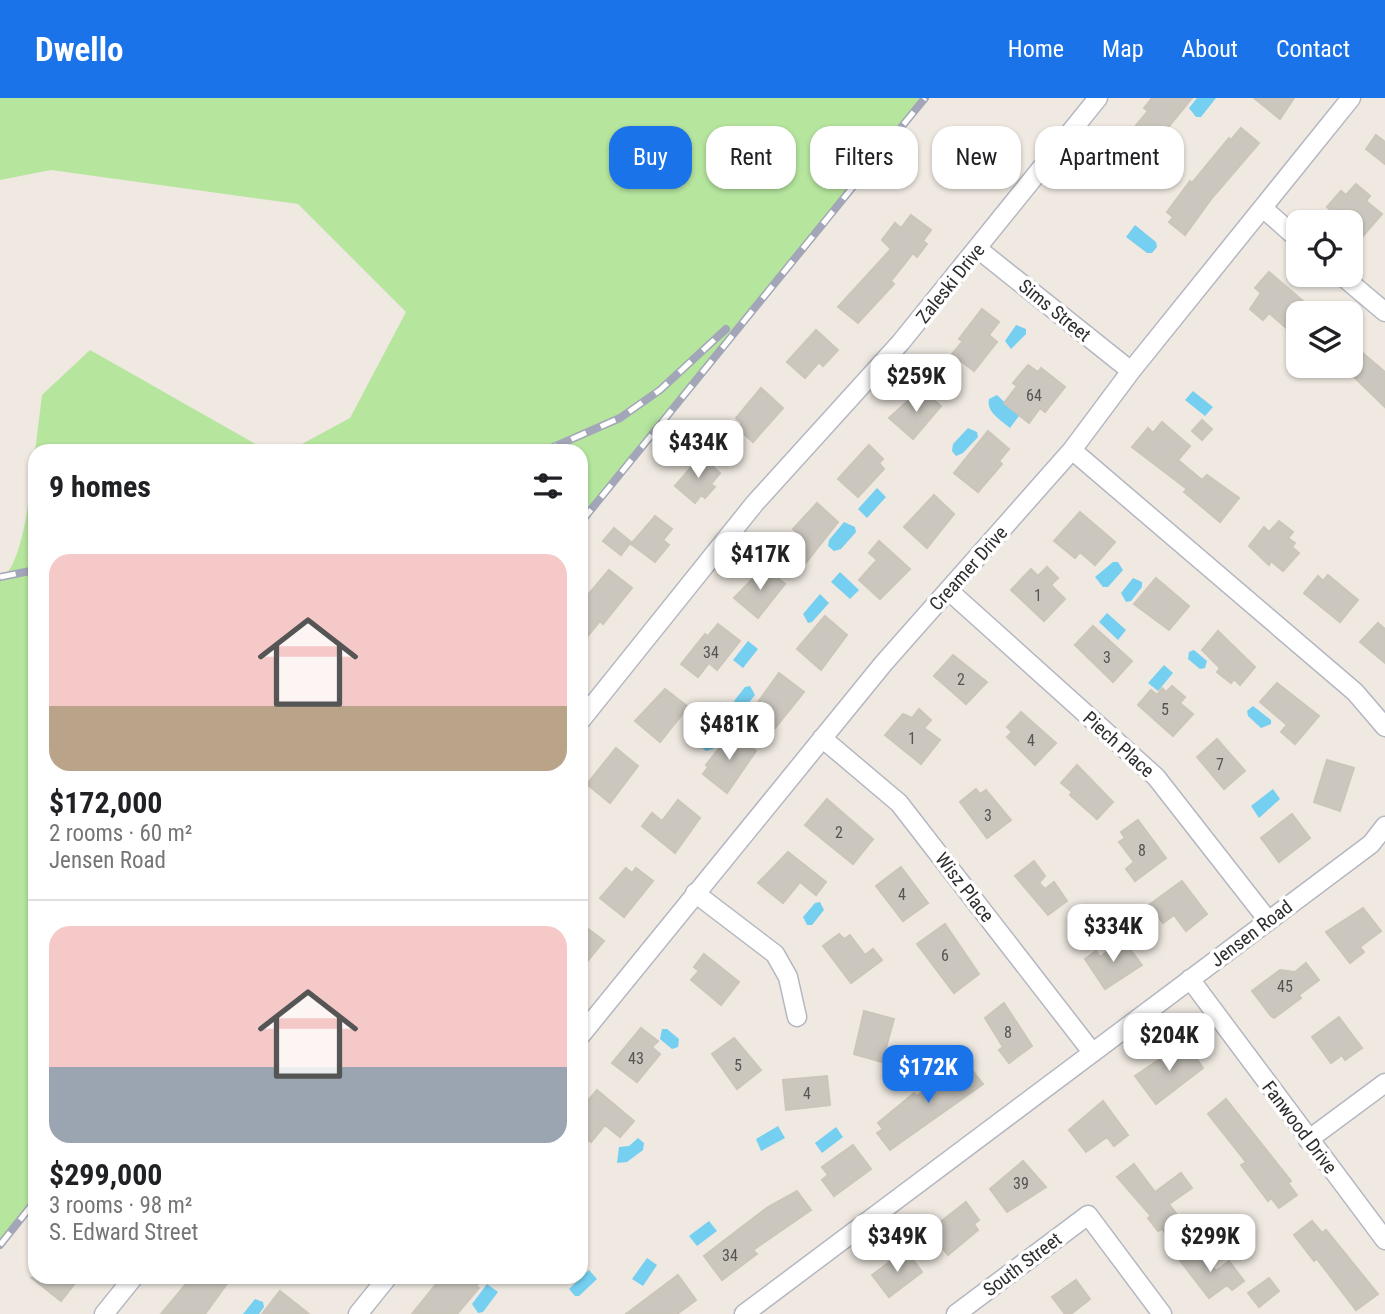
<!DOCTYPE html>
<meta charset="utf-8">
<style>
body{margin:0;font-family:"Roboto Condensed",sans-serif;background:#f6f6f6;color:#202124;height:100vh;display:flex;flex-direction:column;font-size:26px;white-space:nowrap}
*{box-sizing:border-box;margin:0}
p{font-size:23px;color:#757577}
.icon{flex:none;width:38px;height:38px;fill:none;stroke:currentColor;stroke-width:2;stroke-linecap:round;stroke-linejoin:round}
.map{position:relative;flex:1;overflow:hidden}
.drawer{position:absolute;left:28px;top:346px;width:560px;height:840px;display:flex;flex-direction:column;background:#fff;border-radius:21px;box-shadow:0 2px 5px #0004}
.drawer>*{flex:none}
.banner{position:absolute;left:609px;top:28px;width:665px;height:63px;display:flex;gap:14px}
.tools{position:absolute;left:1286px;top:112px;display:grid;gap:14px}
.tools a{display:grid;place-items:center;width:77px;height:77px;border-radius:14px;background:#fff;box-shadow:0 2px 5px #0004;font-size:35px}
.price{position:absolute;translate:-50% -60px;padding:0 16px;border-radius:14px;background:#fff;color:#222;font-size:23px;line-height:46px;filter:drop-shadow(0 2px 4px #0008)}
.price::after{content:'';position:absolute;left:50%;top:42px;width:21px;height:16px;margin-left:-10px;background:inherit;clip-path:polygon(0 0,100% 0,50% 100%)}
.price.active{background:#1a73e8;color:#fff}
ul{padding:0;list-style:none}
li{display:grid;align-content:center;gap:14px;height:371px;padding:0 21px}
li+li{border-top:2px solid #e0e0e0}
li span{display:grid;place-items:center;height:217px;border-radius:21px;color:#555}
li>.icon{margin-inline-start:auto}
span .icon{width:126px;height:126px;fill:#fffc;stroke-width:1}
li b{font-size:30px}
h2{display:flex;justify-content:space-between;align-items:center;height:84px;padding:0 21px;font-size:30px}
.tag{padding:0 24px;border-radius:21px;background:#fff;box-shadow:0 2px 5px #0004;font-size:24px;line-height:63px}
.tag.active{background:#1a73e8;color:#fff}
header{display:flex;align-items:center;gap:42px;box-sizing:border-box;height:98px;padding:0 35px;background:#1a73e8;color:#fff}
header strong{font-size:33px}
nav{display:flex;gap:38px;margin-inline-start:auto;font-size:24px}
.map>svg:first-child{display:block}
</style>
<header>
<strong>Dwello</strong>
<nav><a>Home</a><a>Map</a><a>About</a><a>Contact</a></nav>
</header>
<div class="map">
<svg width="1385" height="1216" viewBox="0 0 1385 1216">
<rect width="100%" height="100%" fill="#efe9e1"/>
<!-- green -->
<path fill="#b6e59e" d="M0 0H925L581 424V354L289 353 350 320 406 214 298 106 51 72 0 82Z
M90 252 268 353 35 354 42 297Z
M35 354V1103L0 1147V482C25 467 31 382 35 354Z"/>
<!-- water -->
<path fill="#75cff0" d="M1197 0H1216L1201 19H1196L1189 10Z
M1135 127 1156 144 1157 149 1152 155H1147L1126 139Z
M1016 227 1026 231V236L1011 251 1005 243Z
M1193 293 1213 309 1205 318 1185 302Z
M997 297 1019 318 1010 330C999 321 986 313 989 301Z
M968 330 977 334 978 339 963 355 956 358 952 353 953 346Z
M877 390 886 399 867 420 858 411Z
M844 424 855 429 856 434 841 451 834 453 828 448 829 442Z
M1113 464H1118L1123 472 1108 489H1103L1095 479Z
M840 474 859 492 850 501 831 484Z
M1133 480 1142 484V489L1131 503 1126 504 1121 495Z
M820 496 829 505 812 524 808 525 803 516Z
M1107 515 1126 532 1118 542 1099 524Z
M748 543 758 551 743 570 733 562Z
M1194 552 1207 563 1205 570 1200 571 1188 561 1189 554Z
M1164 567 1173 575 1158 593 1148 585Z
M750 588 755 597 744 611 739 612 734 603 745 589Z
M1253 608 1271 622V626L1261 630 1248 618 1247 613Z
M719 627 725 636 713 651 706 653 702 650 703 643 715 628Z
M1273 691 1280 701 1259 720 1251 708Z
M820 804 824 812 812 827H807L803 819 815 805Z
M662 931H667L679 941 678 949 672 951 660 941Z
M778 1028 785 1040 761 1053 756 1041Z
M836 1029 843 1039 822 1055 815 1045Z
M638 1040 644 1045 643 1052 627 1064 617 1065 619 1049 629 1048Z
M709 1123 717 1133 697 1148 689 1138Z
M647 1160 657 1167 643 1188 632 1181Z
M589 1172 597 1181 579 1198H575L569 1191Z
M487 1186 498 1194 483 1214 478 1215 472 1206Z
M255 1201 263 1204 264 1209 259 1216H243Z"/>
<!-- building -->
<path fill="#cbc7bf" stroke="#cbc5ba" stroke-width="2" d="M1152 0H1192L1152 49 1157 53 1133 84 1107 63 1116 53 1112 49 1121 38 1125 41 1148 13 1144 10Z
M1254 0H1294L1280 21Z
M1241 30 1259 45 1212 100 1185 137 1169 124 1173 119 1167 114 1190 83 1192 85 1229 40 1231 42Z
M1376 37 1385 44V66L1366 51Z
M1356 86 1370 98 1366 103 1382 116 1362 139 1351 130V124H1344L1327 109 1341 93 1346 97Z
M911 117 931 132 923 143 927 146 917 159 913 155 891 183 894 186 858 225 838 209 891 151 882 142 895 125 901 130Z
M1269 174 1317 215H1298V225L1291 234 1269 215 1263 222 1250 211 1261 195 1255 190Z
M982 211 999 224 989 237 997 244 974 273 952 256 963 243 959 241Z
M816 232 838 252 823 268 819 264 805 280 787 264Z
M1351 245 1385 274V309L1351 276Z
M1028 267 1038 274 1041 270 1065 289 1045 314 1040 310 1029 325 1004 305 1017 288 1013 285Z
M761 290 783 310 753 344 737 330 742 325 736 320Z
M921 291 941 308 913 341 889 320Z
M1202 322 1212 331 1202 342 1192 333Z
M1162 324 1190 348 1178 362 1202 382 1207 377 1239 400 1220 424 1184 394 1187 391 1132 349 1148 330 1153 335Z
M988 333 1009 351 999 363 1002 366 978 394 954 375Z
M869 347 883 361 879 365 884 371 858 399 838 381Z
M701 358 720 375 711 386 715 389 705 400 701 397 695 405 675 388Z
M934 397 954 416 927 450 904 429Z
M817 405 838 424 804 467 785 449 797 435 793 431Z
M1080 414 1115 444 1095 467 1080 454 1075 460 1054 443Z
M655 418 672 431 663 442 669 447 655 464 631 446Z
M1279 423 1293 434 1288 440 1295 445 1292 449 1299 455 1283 473 1271 463 1269 467 1249 448 1264 429 1269 434Z
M614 430 631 444 621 457 603 443Z
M879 443 910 471 880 501 859 482 877 462 869 455Z
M764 469 785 486 758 520 734 500Z
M1047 469 1058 480 1051 487 1065 501 1044 523 1011 492 1031 471 1038 478Z
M609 472 632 490 603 526 600 523 581 546V505Z
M1328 477 1358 502 1340 524 1304 495 1318 478 1323 483Z
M1156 480 1189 508 1169 532 1134 506Z
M825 518 847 537 821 572 797 551Z
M1378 525 1385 531V565L1360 544Z
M718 526 740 543 717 572 709 565 698 579 681 566 705 536 708 538Z
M1093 528 1132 563 1113 584 1075 547Z
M1218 533 1255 569 1240 587 1234 581 1231 585 1217 574 1220 570 1202 552Z
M953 557 987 584 966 606 934 578Z
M779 575 804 594 775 630 758 616 762 611 756 607Z
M1277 585 1319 618 1295 646 1281 634 1287 627 1260 604Z
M1172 588 1185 599 1180 605 1193 616 1173 638 1138 607 1151 592 1157 597 1162 590 1166 594Z
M665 591 688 609 660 644 635 623Z
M919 611 931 622 924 630 940 642 921 666 885 637 903 616 912 620Z
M1021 614 1056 645 1035 667 1007 639 1012 634 1007 629Z
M732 634 756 653 727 695 703 676 708 669 706 667Z
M1217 641 1245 673 1224 691 1197 659Z
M616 650 638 668 610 705 587 686Z
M1327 662 1354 670 1340 713 1314 704Z
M1077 667 1113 704 1097 721 1070 697 1072 694 1061 685Z
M976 691 980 696 986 692 1011 722 987 740 960 704Z
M827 701 873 741 853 766 805 727Z
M678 702 700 720 675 755 642 728 652 715 662 723Z
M1292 716 1310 740 1279 764 1261 740Z
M1138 722 1166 760 1135 783 1126 771 1134 764 1119 744 1125 740 1121 734Z
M788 754 826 784 816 797 800 784 783 805 758 785Z
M1034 763 1045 778 1039 785 1045 791 1054 784 1067 803 1048 817 1015 778Z
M901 769 928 805 903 823 876 788Z
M626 770 632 775 636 770 653 783 624 819 600 800Z
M1182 783 1207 816 1186 833 1174 817 1163 825 1149 807Z
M1363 810 1381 833 1360 849 1364 854 1350 865 1326 834Z
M945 826 979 876 954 895 917 846Z
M587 830 604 843 581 871V837Z
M839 836 844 841 850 837 865 857 873 851 882 862 851 885 823 848Z
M1123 842 1142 867 1105 891 1085 861 1096 853 1100 859Z
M704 856 739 884 721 907 691 882 699 873 694 869Z
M1306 865 1319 882 1299 897 1301 900 1274 920 1271 918 1252 893 1280 872 1295 874Z
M1004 905 1032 948 1009 965 999 952 1003 949 985 920Z
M864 913 894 921 882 964 854 956Z
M1339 919 1362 950 1345 962 1342 957 1331 965 1312 939Z
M641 930 658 943 652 949 660 956 637 984 612 965Z
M734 940 761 972 737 991 712 956Z
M1185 944 1203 970 1156 1006 1135 978Z
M964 962 983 986 890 1052 877 1035 883 1031 878 1025 914 995 917 998Z
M827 978 830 1007 786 1012 783 982Z
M597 992 634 1023 620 1039 605 1027 591 1044 581 1036V1011Z
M1226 1001 1291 1083 1288 1085 1297 1097 1279 1110 1271 1100 1268 1103 1241 1067 1246 1064 1208 1016Z
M1103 1003 1128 1037 1114 1048 1107 1039 1086 1054 1069 1032Z
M853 1047 871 1071 834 1098 822 1082 828 1077 822 1069Z
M1023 1063 1046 1089 1007 1114 990 1091Z
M1134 1066 1155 1094 1181 1075 1192 1090 1169 1106 1184 1126 1168 1138 1162 1131 1158 1133 1148 1120 1151 1118 1117 1079Z
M797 1093 811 1112 753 1152 757 1156 722 1182 704 1158 768 1109Z
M966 1104 979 1122 974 1126 978 1132 948 1157 929 1133Z
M1312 1123 1322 1135 1326 1132 1378 1196 1356 1212 1317 1161 1314 1163 1294 1137Z
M1192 1150 1198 1159 1203 1156 1216 1173 1229 1163 1244 1183 1232 1192 1227 1187 1209 1200 1178 1160Z
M906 1152 922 1174 889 1199 872 1177Z
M678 1177 696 1202 677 1216H626Z
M32 1180H79L61 1203Z
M191 1180H231L205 1216H161Z
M441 1180H483L476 1188 479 1190 457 1216H412Z
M1269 1180 1279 1193 1259 1209 1248 1195Z
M1076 1182 1090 1201 1071 1216H1065L1052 1199Z
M280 1193 309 1216H262Z"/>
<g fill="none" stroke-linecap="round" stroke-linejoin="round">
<!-- minor casing -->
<g stroke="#b4b7c1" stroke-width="21">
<path id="minor" d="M1264 111 1298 141
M978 151 1131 273
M1341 177 1385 214
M1072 352 1355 594 1385 629
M948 492 1156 679 1267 821
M581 622 755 405 901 244 1098 0
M822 640 899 705 1092 954
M695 795 775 856 788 879 797 919
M1190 881 1385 1142
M581 937 883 566 1072 352 1131 273 1351 0
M1308 1042 1385 985
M104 1216 133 1180
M358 1216 387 1180
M744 1216 1371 746 1385 728
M956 1216 1088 1117 1162 1216"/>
</g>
<!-- minor -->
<use href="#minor" stroke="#fff" stroke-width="18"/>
<!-- rail casing -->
<g stroke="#a3a6b8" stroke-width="8">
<path id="rail" d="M542 354 620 320 660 292 726 231
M581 424 925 0
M0 479 35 472
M0 1147 35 1103"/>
</g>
<!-- rail -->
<use href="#rail" stroke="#fff" stroke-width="5" stroke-dasharray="16" stroke-linecap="butt"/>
</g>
<g text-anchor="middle" stroke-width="7" stroke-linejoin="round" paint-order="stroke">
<!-- number labels -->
<g font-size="16" fill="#555452">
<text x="1034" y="303">64</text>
<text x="1038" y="503">1</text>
<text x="711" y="560">34</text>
<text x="1107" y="565">3</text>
<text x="961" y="587">2</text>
<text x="1165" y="617">5</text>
<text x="912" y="646">1</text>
<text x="1031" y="648">4</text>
<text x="1220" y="672">7</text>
<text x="988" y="723">3</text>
<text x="839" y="740">2</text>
<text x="1142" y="758">8</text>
<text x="902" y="802">4</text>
<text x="945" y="863">6</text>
<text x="1285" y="894">45</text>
<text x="1008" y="940">8</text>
<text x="636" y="966">43</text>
<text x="738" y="973">5</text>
<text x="807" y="1001">4</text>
<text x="1021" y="1091">39</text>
<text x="730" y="1163">34</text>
</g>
<!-- street labels -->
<g font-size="19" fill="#2e2e2e" stroke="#fff">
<text transform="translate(950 185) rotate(-51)" y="7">Zaleski Drive</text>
<text transform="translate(1055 212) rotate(39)" y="7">Sims Street</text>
<text transform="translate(968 470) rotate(-48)" y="7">Creamer Drive</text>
<text transform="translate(1119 646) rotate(42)" y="7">Piech Place</text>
<text transform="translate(965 789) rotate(52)" y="7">Wisz Place</text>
<text transform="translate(1251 835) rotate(-37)" y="7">Jensen Road</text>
<text transform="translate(1300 1029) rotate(53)" y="7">Fanwood Drive</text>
<text transform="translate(1022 1166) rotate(-37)" y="7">South Street</text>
</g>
</g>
</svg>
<div class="tools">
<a><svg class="icon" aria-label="locate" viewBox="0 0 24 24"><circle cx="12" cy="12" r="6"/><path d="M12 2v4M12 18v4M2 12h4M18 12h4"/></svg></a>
<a><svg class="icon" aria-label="layers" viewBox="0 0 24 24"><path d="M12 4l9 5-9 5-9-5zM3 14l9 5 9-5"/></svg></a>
</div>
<b class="price" style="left:916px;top:316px">$259K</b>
<b class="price" style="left:698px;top:382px">$434K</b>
<b class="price" style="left:760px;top:494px">$417K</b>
<b class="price" style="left:729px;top:664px">$481K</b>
<b class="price" style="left:1113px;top:866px">$334K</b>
<b class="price" style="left:1169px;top:975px">$204K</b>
<b class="price active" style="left:928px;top:1007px">$172K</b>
<b class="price" style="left:897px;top:1176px">$349K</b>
<b class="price" style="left:1210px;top:1176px">$299K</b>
<div class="banner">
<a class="tag active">Buy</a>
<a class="tag">Rent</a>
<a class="tag">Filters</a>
<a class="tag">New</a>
<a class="tag">Apartment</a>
</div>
<section class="drawer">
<h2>9 homes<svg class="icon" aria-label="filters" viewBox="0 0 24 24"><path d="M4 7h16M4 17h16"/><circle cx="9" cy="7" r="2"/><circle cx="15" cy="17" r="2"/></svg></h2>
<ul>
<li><span style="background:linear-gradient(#f6c9c9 70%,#b9a48a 0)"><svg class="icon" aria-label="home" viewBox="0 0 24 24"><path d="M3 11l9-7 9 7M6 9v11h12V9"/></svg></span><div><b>$172,000</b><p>2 rooms · 60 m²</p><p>Jensen Road</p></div></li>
<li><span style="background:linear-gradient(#f6c9c9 65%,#9aa5b1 0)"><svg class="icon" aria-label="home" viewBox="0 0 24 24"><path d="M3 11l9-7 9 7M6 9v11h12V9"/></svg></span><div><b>$299,000</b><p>3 rooms · 98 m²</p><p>S. Edward Street</p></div></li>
</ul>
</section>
</div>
